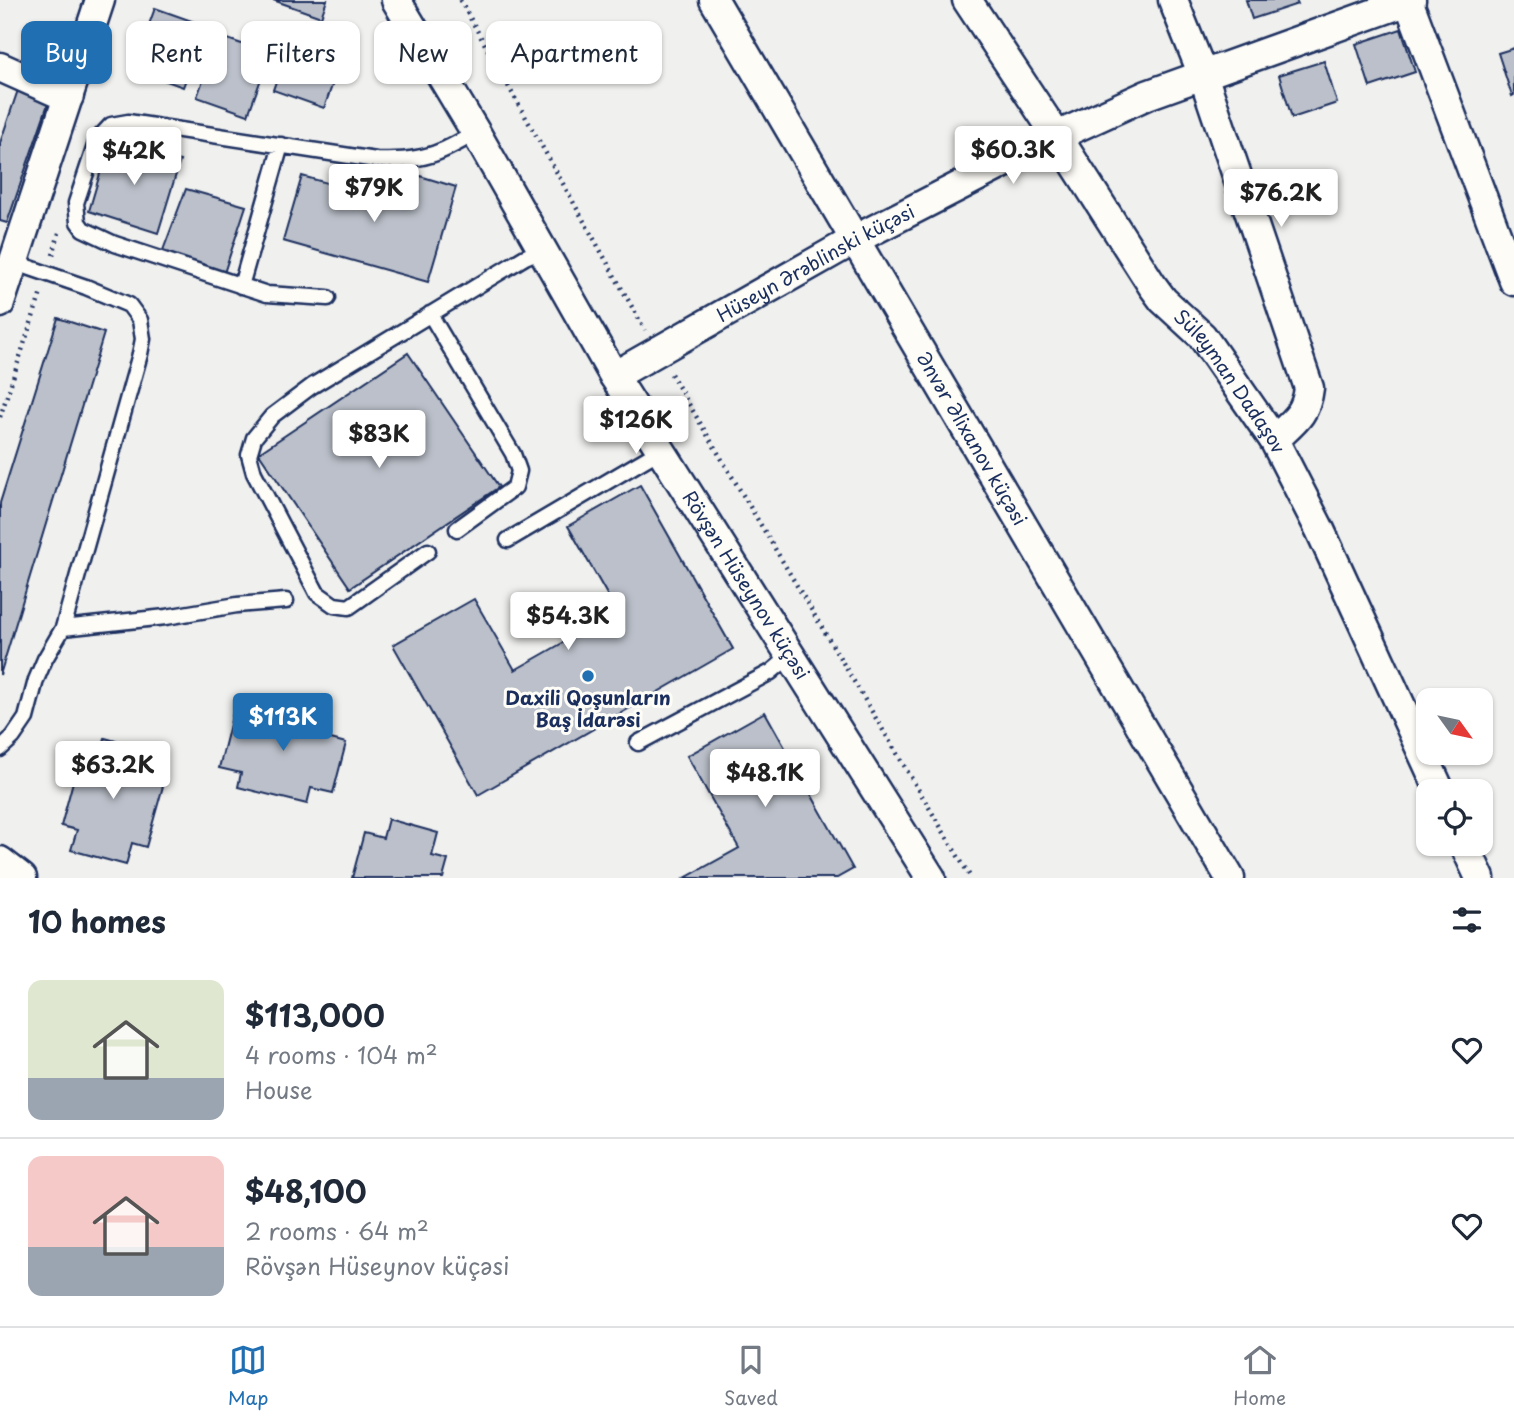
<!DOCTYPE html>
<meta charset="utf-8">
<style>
body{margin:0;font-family:"Playpen Sans",sans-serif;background:#f6f6f7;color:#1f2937;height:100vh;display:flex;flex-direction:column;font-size:26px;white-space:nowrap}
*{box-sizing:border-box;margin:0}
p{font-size:23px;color:#747a83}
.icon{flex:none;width:38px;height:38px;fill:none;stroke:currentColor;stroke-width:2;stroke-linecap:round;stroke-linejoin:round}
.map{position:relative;height:878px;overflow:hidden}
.side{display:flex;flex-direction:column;background:#fff;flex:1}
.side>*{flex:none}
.guide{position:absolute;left:21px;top:21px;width:700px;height:63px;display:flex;gap:14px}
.needle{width:46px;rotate:123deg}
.fabs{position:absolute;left:1416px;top:688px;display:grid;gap:14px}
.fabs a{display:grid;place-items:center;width:77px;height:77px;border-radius:14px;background:#fff;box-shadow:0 2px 5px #0004;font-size:35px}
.price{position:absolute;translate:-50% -60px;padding:0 16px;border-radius:7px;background:#fff;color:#222;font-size:23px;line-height:46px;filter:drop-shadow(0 2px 4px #0008)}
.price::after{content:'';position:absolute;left:50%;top:42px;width:21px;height:16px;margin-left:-10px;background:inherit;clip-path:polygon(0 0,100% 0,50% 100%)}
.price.on{background:#1f6fb2;color:#fff}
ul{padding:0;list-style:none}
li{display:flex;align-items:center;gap:21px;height:175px;padding:0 28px}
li+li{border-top:2px solid #e0e1e3}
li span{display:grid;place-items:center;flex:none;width:196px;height:140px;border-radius:14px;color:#555}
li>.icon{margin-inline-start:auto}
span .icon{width:84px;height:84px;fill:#fffc;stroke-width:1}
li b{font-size:30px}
h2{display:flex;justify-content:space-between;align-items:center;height:84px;padding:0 28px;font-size:30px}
.tag{padding:0 24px;border-radius:14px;background:#fff;box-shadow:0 2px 5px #0004;font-size:24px;line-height:63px}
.tag.on{background:#1f6fb2;color:#fff}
.tabs{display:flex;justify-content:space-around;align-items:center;height:98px;border-top:2px solid #e0e1e3;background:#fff;font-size:19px;color:#747a83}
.tabs a{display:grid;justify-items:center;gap:4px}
.tabs .on{color:#1f6fb2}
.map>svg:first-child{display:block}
</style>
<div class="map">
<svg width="1514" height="878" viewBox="0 0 1514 878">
<rect width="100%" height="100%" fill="#f0f0ee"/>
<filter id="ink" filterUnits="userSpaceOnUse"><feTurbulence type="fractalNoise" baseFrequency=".0143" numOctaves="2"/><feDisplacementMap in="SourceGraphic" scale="14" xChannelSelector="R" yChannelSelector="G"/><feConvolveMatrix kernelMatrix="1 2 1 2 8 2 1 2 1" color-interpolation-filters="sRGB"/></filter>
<g filter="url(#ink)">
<!-- building -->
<path fill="#bbc0ca" stroke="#1b2f5e" stroke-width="2" d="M273 0H327L321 17Z
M1246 0H1296L1298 4 1252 19Z
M155 8 206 26 183 87 133 69Z
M295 29 346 47 324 108 273 90Z
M1401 29 1415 72 1370 87 1356 44Z
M219 36 270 54 248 115 197 97Z
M1514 48V95L1512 96 1498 53Z
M1324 61 1337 103 1292 118 1279 75Z
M19 87 50 98 7 223 0 221V143Z
M109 143 180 161 158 233 89 211Z
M400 170 456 187 428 282 283 241 302 176 391 201Z
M186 189 246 206 224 273 162 253Z
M58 318 104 333 0 675V503Z
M408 353 499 487 350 588 259 453Z
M640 485 733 649 478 795 393 645 474 599 515 670 617 612 568 526Z
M257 701 331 719 327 738 346 743 333 793 311 788 307 804 238 787 241 773 219 768 233 713 253 718Z
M765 712 853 869 837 878H685L739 848 687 756Z
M105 738 155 752 149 774 165 779 146 847 132 843 126 865 71 850 77 830 61 826 81 752 100 757Z
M388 819 438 833 432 856 448 860 443 878H352L364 833 383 838Z"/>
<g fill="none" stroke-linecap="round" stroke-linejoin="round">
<!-- service casing -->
<g stroke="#1b2f5e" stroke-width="19">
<path id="service" d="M13 262 86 287 129 305 140 320 143 339 140 354 63 628
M241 286 281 145
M328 298 267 294 115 244 83 229 78 222 76 203 97 140 111 125 128 122 376 160C397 161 421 160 441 151 453 146 464 139 476 133
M430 314 513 454 519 471 515 487 457 529
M508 540 661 450
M428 551 349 607 334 605 317 593 254 473 249 455 254 438 272 416 312 386 525 257 542 250
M638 743 771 672 790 656
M0 749 13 737 26 718 36 680 45 659 63 628 166 617 237 605 286 601"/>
</g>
<!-- minor casing -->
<g stroke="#1b2f5e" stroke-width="33">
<g id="minor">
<path id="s1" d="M396 0 476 133 614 376 931 878"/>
<path id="s2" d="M714 0 1230 878"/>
<path id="s3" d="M967 0 1057 136 1152 285 1163 300 1202 336 1274 440 1320 530 1440 791"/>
<path d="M1173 0 1203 75 1309 388C1306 415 1293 422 1274 440"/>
<path d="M1408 0 1514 281"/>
<path d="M0 67 56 92 69 96"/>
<path d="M0 303 100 0"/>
<path id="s4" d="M614 376 856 239 1057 136 1147 95 1411 0"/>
<path d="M1464 844 1480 878"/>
<path d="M0 861 22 878"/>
</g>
</g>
<!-- path -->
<path stroke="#1b2f5e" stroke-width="4.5" stroke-dasharray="2 5" stroke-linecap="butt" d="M460 0 645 330
M53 255 60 229
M671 374 971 878
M0 417 41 293"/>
<!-- service -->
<use href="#service" stroke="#fdfcf7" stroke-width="14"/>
<!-- minor -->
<use href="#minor" stroke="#fdfcf7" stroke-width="28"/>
</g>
</g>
<!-- markers -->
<circle fill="#1f6fb2" stroke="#fdfcf7" stroke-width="2.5" cx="588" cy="676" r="7"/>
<g text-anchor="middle" stroke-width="6" stroke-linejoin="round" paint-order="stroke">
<!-- street labels -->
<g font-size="19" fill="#1b2f5e" stroke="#fdfcf7">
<text dy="7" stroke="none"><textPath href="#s4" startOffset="231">Hüseyn Ərəblinski küçəsi</textPath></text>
<text dy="7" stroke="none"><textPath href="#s3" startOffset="464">Süleyman Dadaşov</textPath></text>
<text dy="7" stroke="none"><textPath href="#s2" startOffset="509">Ənvər Əlixanov küçəsi</textPath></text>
<text dy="7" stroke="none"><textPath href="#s1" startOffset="682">Rövşən Hüseynov küçəsi</textPath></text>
</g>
<!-- poi labels -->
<g font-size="19" font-weight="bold" fill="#1b2f5e" stroke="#fdfcf7">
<text x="588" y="705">Daxili Qoşunların<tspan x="588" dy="22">Baş İdarəsi</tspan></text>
</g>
</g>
</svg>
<div class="fabs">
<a><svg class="needle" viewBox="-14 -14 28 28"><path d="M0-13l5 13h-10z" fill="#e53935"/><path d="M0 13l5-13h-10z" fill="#747a83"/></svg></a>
<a><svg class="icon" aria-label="locate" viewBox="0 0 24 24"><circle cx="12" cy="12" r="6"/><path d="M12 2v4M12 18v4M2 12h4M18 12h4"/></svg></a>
</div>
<b class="price" style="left:1013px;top:186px">$60.3K</b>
<b class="price" style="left:134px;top:187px">$42K</b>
<b class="price" style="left:374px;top:224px">$79K</b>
<b class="price" style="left:1281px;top:229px">$76.2K</b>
<b class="price" style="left:636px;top:456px">$126K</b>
<b class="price" style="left:379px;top:470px">$83K</b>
<b class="price" style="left:568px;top:652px">$54.3K</b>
<b class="price on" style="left:283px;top:753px">$113K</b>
<b class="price" style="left:113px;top:801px">$63.2K</b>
<b class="price" style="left:765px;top:809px">$48.1K</b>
<div class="guide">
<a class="tag on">Buy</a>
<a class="tag">Rent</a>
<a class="tag">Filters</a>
<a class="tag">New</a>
<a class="tag">Apartment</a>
</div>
</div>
<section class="side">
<h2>10 homes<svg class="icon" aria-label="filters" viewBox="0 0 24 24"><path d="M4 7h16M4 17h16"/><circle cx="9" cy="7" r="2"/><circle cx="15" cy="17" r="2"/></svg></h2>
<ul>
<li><span style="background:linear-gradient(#dfe7d0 70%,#9aa5b1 0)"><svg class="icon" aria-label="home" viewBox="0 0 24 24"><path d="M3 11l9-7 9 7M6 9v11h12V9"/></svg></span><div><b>$113,000</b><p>4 rooms · 104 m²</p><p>House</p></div><svg class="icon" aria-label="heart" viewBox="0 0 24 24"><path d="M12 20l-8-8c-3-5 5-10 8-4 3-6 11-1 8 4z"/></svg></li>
<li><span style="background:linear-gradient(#f6c9c9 65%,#9aa5b1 0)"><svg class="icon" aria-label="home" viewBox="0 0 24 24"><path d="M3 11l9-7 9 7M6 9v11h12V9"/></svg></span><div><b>$48,100</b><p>2 rooms · 64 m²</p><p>Rövşən Hüseynov küçəsi</p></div><svg class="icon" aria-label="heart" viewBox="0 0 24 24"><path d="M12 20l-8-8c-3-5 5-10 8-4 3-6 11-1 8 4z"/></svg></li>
</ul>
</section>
<nav class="tabs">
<a class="on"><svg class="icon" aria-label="map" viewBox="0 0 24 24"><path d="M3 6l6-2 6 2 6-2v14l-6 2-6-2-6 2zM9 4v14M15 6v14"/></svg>Map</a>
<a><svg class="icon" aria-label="saved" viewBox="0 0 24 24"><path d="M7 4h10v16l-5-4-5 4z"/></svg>Saved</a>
<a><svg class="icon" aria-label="home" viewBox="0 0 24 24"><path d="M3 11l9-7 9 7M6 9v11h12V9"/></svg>Home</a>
</nav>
